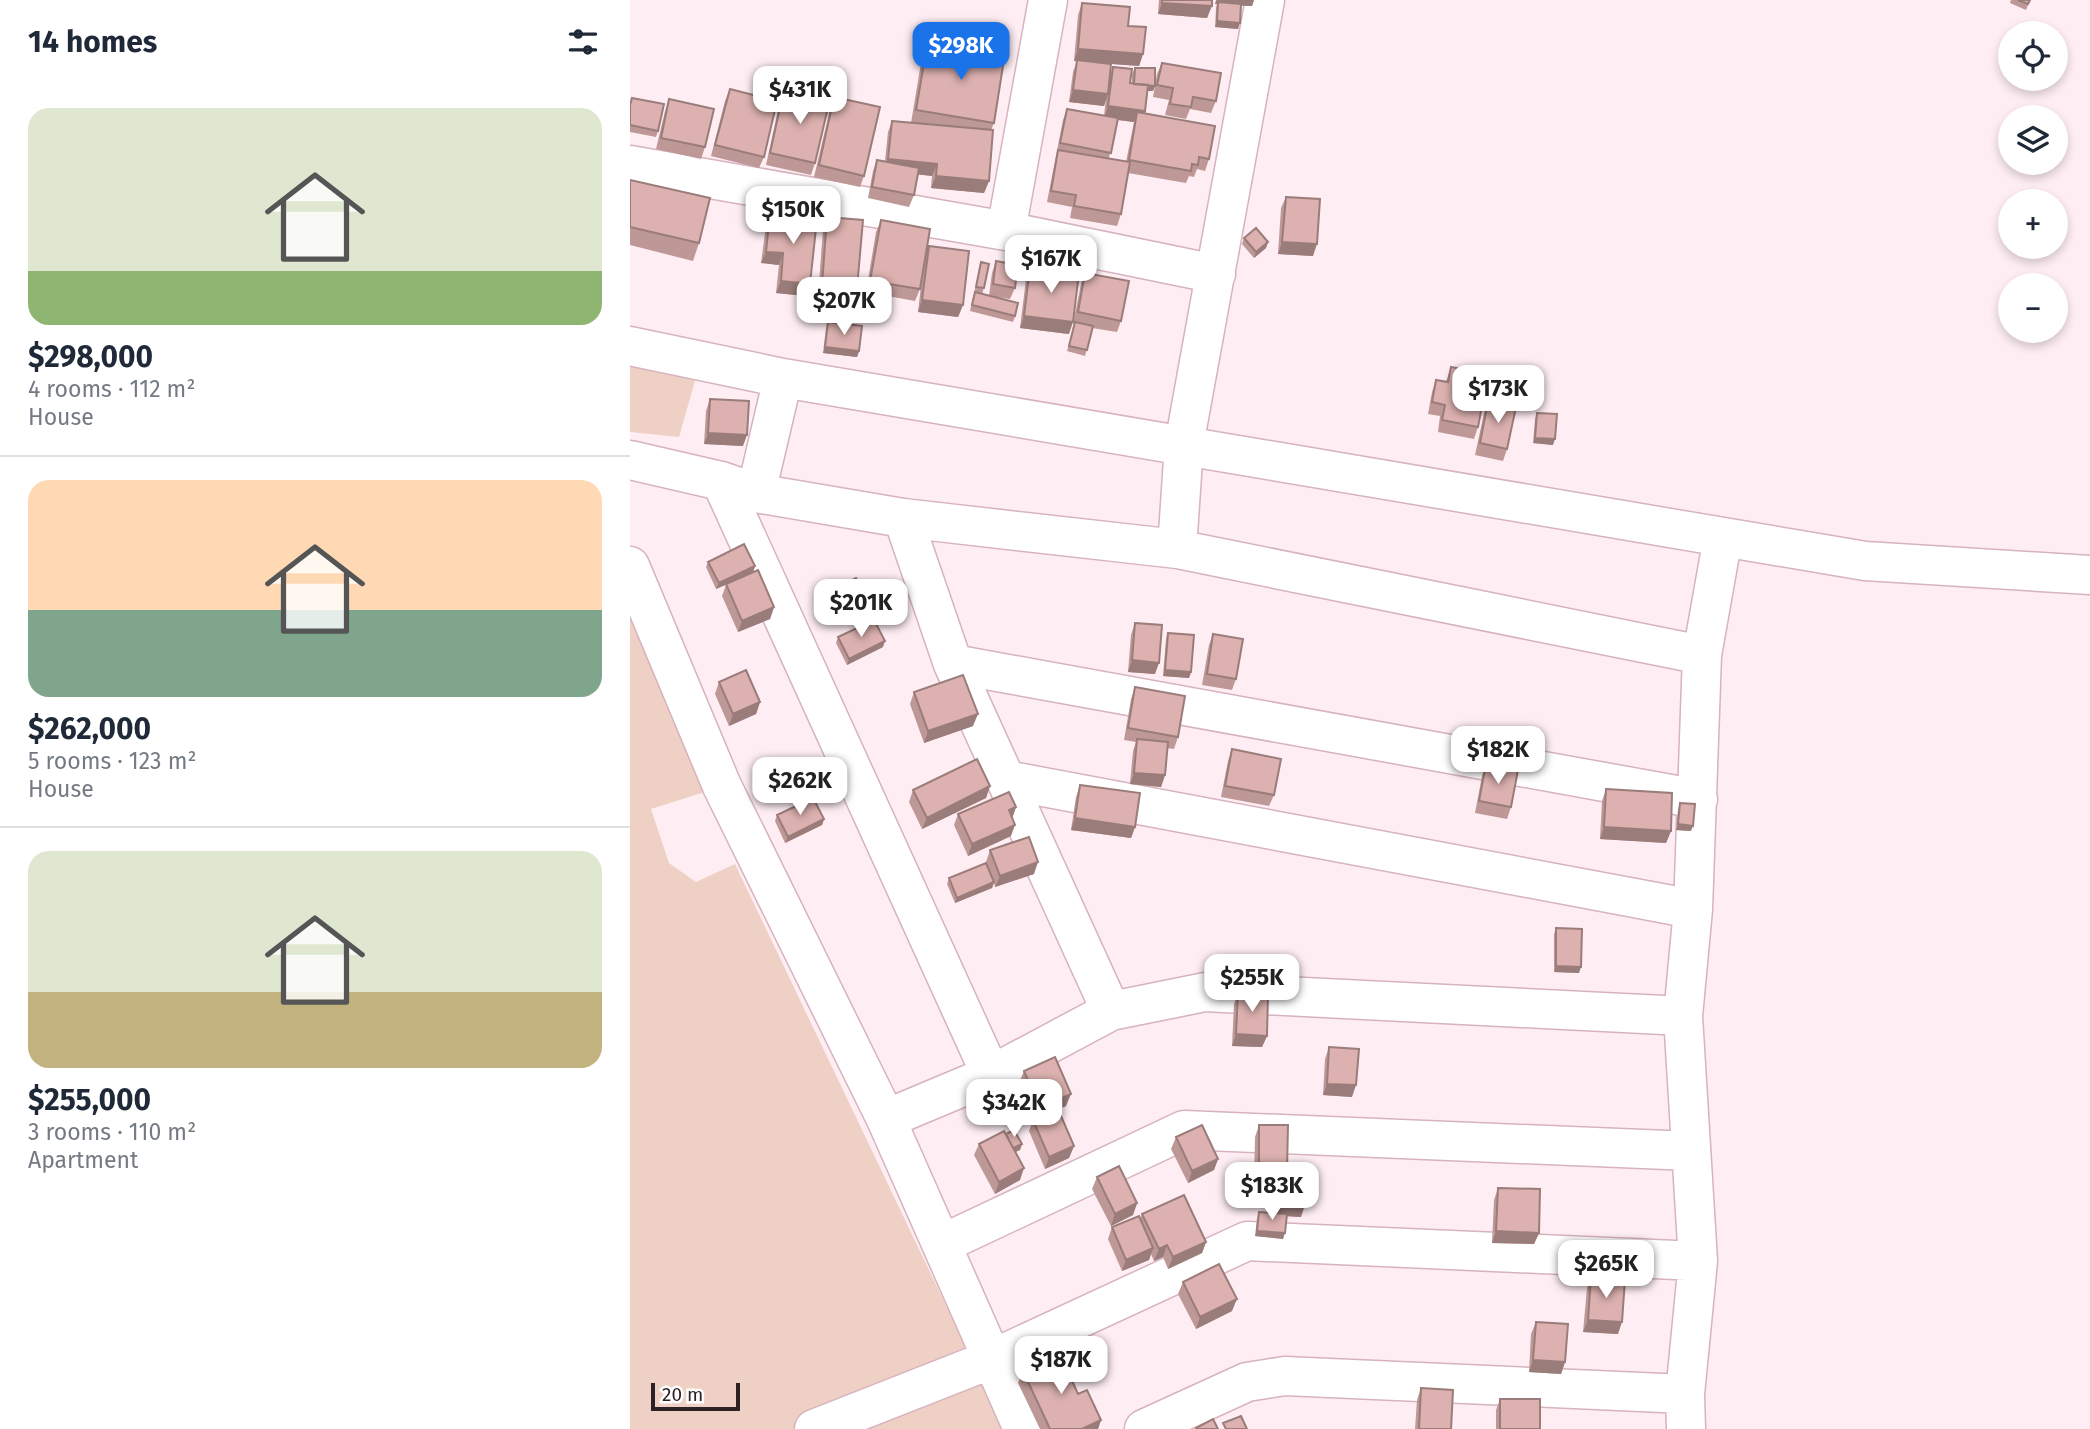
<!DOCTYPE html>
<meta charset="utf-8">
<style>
body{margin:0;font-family:"Fira Sans",sans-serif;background:#f2f2f3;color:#1f2937;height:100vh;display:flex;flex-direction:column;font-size:26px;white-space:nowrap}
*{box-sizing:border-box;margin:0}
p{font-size:23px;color:#747a83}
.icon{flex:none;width:38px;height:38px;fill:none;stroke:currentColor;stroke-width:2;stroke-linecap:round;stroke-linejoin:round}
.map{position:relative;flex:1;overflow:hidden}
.details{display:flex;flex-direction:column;background:#fff;width:630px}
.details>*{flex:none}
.fabs{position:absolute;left:1368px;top:21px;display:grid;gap:14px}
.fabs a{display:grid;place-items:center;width:70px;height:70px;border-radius:50%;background:#fff;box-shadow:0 4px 10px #0003;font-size:35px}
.scale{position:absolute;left:21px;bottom:18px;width:89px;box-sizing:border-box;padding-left:7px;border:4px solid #2e2025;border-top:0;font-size:19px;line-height:24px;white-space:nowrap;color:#2e2025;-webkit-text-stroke:5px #fff;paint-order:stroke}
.price{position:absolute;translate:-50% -60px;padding:0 16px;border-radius:14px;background:#fff;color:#222;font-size:23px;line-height:46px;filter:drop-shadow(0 2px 4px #0008)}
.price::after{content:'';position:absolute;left:50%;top:42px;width:21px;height:16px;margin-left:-10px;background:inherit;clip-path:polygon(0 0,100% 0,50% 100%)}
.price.active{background:#1a73e8;color:#fff}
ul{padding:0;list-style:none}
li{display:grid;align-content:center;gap:14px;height:371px;padding:0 28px}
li+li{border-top:2px solid #e0e1e3}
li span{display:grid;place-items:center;height:217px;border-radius:21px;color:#555}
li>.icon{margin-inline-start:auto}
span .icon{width:126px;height:126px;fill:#fffc;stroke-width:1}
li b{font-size:30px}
h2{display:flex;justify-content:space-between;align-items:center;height:84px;padding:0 28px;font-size:30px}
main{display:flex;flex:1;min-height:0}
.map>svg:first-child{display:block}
</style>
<main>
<section class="details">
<h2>14 homes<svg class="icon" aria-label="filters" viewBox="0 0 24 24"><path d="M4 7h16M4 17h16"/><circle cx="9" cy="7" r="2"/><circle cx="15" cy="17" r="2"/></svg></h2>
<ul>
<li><span style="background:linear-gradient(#dfe7d0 75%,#8fb573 0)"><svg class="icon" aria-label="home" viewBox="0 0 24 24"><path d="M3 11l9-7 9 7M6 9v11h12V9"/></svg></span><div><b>$298,000</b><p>4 rooms · 112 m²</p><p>House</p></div></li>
<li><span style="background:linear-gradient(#ffd9b3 60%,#7fa58c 0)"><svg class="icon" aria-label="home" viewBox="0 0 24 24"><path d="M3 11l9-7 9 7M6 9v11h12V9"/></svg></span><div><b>$262,000</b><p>5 rooms · 123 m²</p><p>House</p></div></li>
<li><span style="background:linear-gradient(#dfe7d0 65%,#c2b280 0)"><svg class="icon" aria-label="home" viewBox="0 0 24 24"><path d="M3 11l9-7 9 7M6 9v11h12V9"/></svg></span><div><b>$255,000</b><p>3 rooms · 110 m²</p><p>Apartment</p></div></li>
</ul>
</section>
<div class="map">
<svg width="1460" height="1429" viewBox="0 0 1460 1429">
<rect width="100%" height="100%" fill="#feeef3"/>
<!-- green -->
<path fill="#eed1c4" d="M0 344 71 360 49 437 0 432Z
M0 617 78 791 21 809 39 863 66 882 105 864 342 1360 363 1361 392 1429H0Z"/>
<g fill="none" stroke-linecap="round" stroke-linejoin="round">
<!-- minor casing -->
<g stroke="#d7b2bf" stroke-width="41">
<path id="minor" d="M0 165 376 231 586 274
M376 231 418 0
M0 346 153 378 1235 561 1460 575
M0 460 91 481 126 493 273 518 547 549 1072 655
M91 481 361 1075
M126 493 153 378
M273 518 323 664 481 1011
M547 549 554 445 635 0
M0 566 92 786 256 1119 393 1429
M323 664 1068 799
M376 780 1063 909
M256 1119 361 1075 481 1011 575 992 1053 1016
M312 1244 554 1130 1061 1151
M184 1429 362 1359 617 1241 1068 1261
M514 1429 617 1382 655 1376 1055 1394
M1056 1429 1055 1394 1068 1261 1053 1016 1063 909 1072 655 1093 537"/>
</g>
<!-- minor -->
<use href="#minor" stroke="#fff" stroke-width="38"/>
</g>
<!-- wall -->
<path fill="#bd9896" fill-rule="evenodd" d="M529 0H582L577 18 528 14Z
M586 0H624L622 6H611L608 29 585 27 586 8 587 4H585Z
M1381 0H1400L1396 10 1380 3Z
M452 3 498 26 513 54 509 66 468 63 480 76 483 67 500 83H502V74L505 68 525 86 523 91H518L514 114 579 159 575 171 567 169 564 177 559 176 556 183 498 173 491 214 487 226 440 218 442 207 417 202 433 120 437 109 474 116 476 98 474 106 439 102 443 72 447 61H444L448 15ZM487 120 504 122 496 162 479 158Z
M298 40 364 123 361 130 359 181 354 193 301 188 302 176 288 174 284 195 279 207 238 198 243 171 247 160 255 161 258 132 262 121 281 123 292 57Z
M532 63 586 101 581 113 560 109 556 119 535 115 539 100 523 97 527 74Z
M100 89 134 157 129 168 81 156 95 101Z
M154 89 185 163 181 175 136 165 150 101Z
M204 97 234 176 230 187 184 177 200 109Z
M2 98 28 131 26 137 0 132V102Z
M39 99 75 147 71 159 26 149 35 111Z
M0 180 69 243 63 261 0 245Z
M656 197 683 256 648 254 651 208Z
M140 214 180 284 176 296 146 293 149 265 131 263 136 226Z
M197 217 223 300 188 297 193 229Z
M251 220 296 255 299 246 333 305 328 317 288 312 293 268 290 289 285 301 236 292 246 232Z
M614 238 638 242 636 248 624 258 612 244Z
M366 261 385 288 380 299 359 296 362 273Z
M351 262 354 288 352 294 385 316 383 322 340 311Z
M400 267 439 334 390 328 396 279Z
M455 273 491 321 487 332 462 328 455 356 437 351 445 324H443L451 284Z
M198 322 229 351 227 357 193 353 196 328Z
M821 367 848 427 844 439 808 432 810 416 798 414 802 392 806 380 816 382Z
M80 399 113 446 74 444 76 411Z
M858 402 877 449 873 461 845 455 854 413Z
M907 413 923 445 903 443 905 419Z
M78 562 125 566 123 572 144 607 140 619 108 632 92 596 96 585 86 589 76 567Z
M190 595 234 605 198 623 188 601Z
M505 623 525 674 498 672 501 635Z
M538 633 561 672 559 678 533 676 536 639Z
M583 634 606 679 602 690 572 685 579 645Z
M208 637 253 647 217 665 206 643Z
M89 682 130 702 126 714 99 726 85 694Z
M505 687 548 737 544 749 537 748 535 775 531 787 500 784 503 751 506 742 494 740 501 699Z
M284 692 343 726 294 743 280 704Z
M602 749 644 795 639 806 591 797 598 761Z
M856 764 881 807 877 819 845 813 852 776Z
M127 775 172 785 136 802 125 781Z
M450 785 505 827 501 838 441 830 446 797Z
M360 786 356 798 292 829 279 802 283 790Z
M976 789 1041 831 1036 843 970 839 972 801Z
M1050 803 1061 831 1046 830 1048 809Z
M386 807 382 817 381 836 338 856 324 825 328 814Z
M147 815 194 819 192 825 155 843 145 821Z
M360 850 404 874 365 887 364 883 362 888 325 903 317 884 319 878 358 868 356 862Z
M926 928 949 973 924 972V934Z
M608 993 637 1036 632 1047 602 1046 604 1004Z
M699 1047 722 1097 693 1095 695 1059Z
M394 1071 436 1106 426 1110 444 1146 439 1158 415 1169 399 1131 403 1120 405 1119 389 1083Z
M629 1125 657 1172 671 1217 657 1216 653 1239 625 1236 627 1218 629 1212 637 1213 639 1182 624 1181 625 1137Z
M376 1134 392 1144 390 1150 385 1152 390 1180 365 1194 344 1155 349 1144Z
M546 1137 588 1159 584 1170 558 1183 541 1149Z
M467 1177 507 1203 503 1215 481 1226 462 1189Z
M868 1188 909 1233 904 1244 862 1243 864 1200Z
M512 1214 576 1242 572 1253 538 1269 533 1257 524 1261 521 1254 519 1260 492 1271 478 1239 482 1227 510 1219Z
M961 1277 988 1334 953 1332 957 1288Z
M553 1282 602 1311 566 1329 548 1294Z
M906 1322 935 1362 931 1374 899 1372 901 1334Z
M393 1371 448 1394 471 1420 468 1429H410L388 1383Z
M791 1388 821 1429H785L787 1400Z
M870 1399 910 1429H866V1410Z"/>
<!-- shaded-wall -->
<path fill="#9a7c7a" d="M587 0H624L622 6 585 4Z
M532 3 582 6 577 18 528 14Z
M587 21 610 23 608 29 585 27Z
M448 49 513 54 509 66 444 61Z
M504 85 525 86 523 91H502Z
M443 90 478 94 474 106 439 102Z
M478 106 515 111 511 123 507 112 504 122 474 118Z
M258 159 307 164 302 176 254 171Z
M306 176 359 181 354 193 301 188Z
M638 242 636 248 624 258 626 252Z
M652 242 687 244 683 256 648 254Z
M136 252 153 253 149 265 131 263Z
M151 281 180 284 176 296 146 293Z
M192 285 227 288 223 300 188 297Z
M292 300 333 305 328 317 288 312Z
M394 316 443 322 439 334 390 328Z
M195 347 229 351 227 357 193 353Z
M78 433 117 435 113 446 74 444Z
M905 438 925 439 923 445 903 443Z
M125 566 123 572 86 589 89 583Z
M237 599 234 605 198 623 200 617Z
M144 607 140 619 108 632 112 621Z
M255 641 253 647 217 665 219 659Z
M502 660 529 663 525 674 498 672Z
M535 670 561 672 559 678 533 676Z
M130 702 126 714 99 726 103 714Z
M348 714 343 726 294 743 298 731Z
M504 773 535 775 531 787 500 784Z
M174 780 172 785 136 802 138 797Z
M360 786 356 798 292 829 297 818Z
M386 807 382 819 379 810Z
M445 818 505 827 501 838 441 830Z
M194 819 192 825 155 843 158 837Z
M1048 824 1063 826 1061 831 1046 830Z
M385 825 381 836 338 856 342 844Z
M974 827 1041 831 1036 843 970 839Z
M408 862 404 874 365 887 370 876Z
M364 882 362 888 325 903 327 898Z
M926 966 951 967 949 973 924 972Z
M606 1034 637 1036 632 1047 602 1046Z
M697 1084 726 1085 722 1097 693 1095Z
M441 1094 436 1106 406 1119 410 1108Z
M392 1144 390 1150 377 1156 379 1150Z
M444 1146 439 1158 415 1169 419 1157Z
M588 1159 584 1170 558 1183 562 1171Z
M394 1168 390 1180 365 1194 369 1182Z
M629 1170H657L653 1182 643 1171 639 1182 624 1181Z
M507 1203 503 1215 481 1226 485 1214Z
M641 1203 675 1205 671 1217 637 1215Z
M627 1231 655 1233 653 1239 625 1236Z
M866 1231 909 1233 904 1244 862 1243Z
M576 1242 572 1253 538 1269 543 1257Z
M537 1245 533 1257 524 1261 529 1249Z
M523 1248 519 1260 492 1271 496 1260Z
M607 1299 602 1311 566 1329 570 1317Z
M958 1320 992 1322 988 1334 953 1332Z
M903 1360 935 1362 931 1374 899 1372Z
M471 1420 468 1429H452Z"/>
<!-- building -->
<path fill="#dcb1af" stroke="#9a7c7a" stroke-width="2" d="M532 0H582V6L532 3Z
M1388 0H1400L1398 4Z
M588 2 611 4 610 23 587 21Z
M452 3 500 7 498 26 516 27 513 54 448 49Z
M298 40 375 53 364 123 286 110Z
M447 60 481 64 478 94 443 90Z
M532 63 591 73 586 101 563 97 561 107 540 104 543 88 527 85Z
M483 67 502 69 500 83 518 85 515 111 478 106Z
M505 68H525V86L504 84Z
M100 89 147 101 134 157 85 145Z
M154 89 200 99 185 163 140 153Z
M204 97 250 107 234 176 189 165Z
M2 98 34 104 28 131 0 125V105Z
M39 99 84 109 75 147 31 138Z
M437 109 488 118 481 153 430 143Z
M507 112 585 126 579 159 569 157 568 165 562 164 561 171 499 160Z
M262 121 363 130 359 181 306 176 307 164 258 159Z
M428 150 500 162 491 214 444 206 446 195 421 191Z
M247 160 289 168 284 195 242 187Z
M0 180 80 198 69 243 0 227Z
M656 197 690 199 687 244 652 242Z
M140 214 187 219 180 284 151 281 153 253 136 252Z
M197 217 233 220 227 288 192 285Z
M251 220 300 229 290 289 240 281Z
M626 228 638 242 626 252 614 238Z
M299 246 339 251 333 305 292 300Z
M366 261 388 265 385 288 363 284Z
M351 262 359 264 354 288 346 287Z
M400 267 449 273 443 322 394 316Z
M455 273 499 281 491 321 448 312Z
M345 292 388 303 385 316 342 305Z
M198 322 232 326 229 351 195 347Z
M445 322 463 326 457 350 439 346Z
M821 367 858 374 848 427 812 420 815 405 802 402 806 380 818 382Z
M80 399 119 401 117 435 78 433Z
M858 402 886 407 877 449 850 443Z
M907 413 927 414 925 439 905 438Z
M114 544 125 566 89 583 78 562Z
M128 570 144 607 112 621 96 584Z
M226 578 237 599 200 617 190 595Z
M244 620 255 641 219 659 208 637Z
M505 623 532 625 529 663 502 660Z
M538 633 564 635 561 672 535 670Z
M583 634 613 639 606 679 577 674Z
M116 670 130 702 103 714 89 682Z
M333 675 348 714 298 731 284 692Z
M505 687 555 696 548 737 498 728Z
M507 739 538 742 535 775 504 773Z
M602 749 651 759 644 795 595 786Z
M163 758 174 780 138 797 127 775Z
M347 759 360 786 297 818 283 790Z
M856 764 888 770 881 807 849 801Z
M450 785 510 793 505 827 445 818Z
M976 789 1042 793 1041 831 974 827Z
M379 792 386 807 379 810 385 825 342 844 328 814Z
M183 798 194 819 158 837 147 815Z
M1050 803 1065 804 1063 826 1048 824Z
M399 837 408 862 370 876 360 850Z
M356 863 364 882 327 898 319 878Z
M926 928 952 929 951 967 926 966Z
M608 993 638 994 637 1036 606 1034Z
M699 1047 729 1049 726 1085 697 1084Z
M425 1057 441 1094 410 1108 394 1071Z
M428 1109 444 1146 419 1157 403 1120Z
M572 1125 588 1159 562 1171 546 1137Z
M629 1125H658L657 1170H629Z
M384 1130 392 1144 383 1148 376 1134Z
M374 1131 394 1168 369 1182 349 1144Z
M489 1166 507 1203 485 1214 467 1177Z
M643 1171 678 1174 675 1205 641 1203Z
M868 1188 910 1189 909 1233 866 1231Z
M554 1195 576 1242 543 1257 537 1245 529 1249 512 1214Z
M629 1212 657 1214 655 1233 627 1231Z
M509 1216 523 1248 496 1260 482 1227Z
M589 1264 607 1299 570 1317 553 1282Z
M961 1277 995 1279 992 1322 958 1320Z
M906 1322 938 1324 935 1362 903 1360Z
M430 1354 448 1394 457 1390 471 1420 452 1429H420L393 1371Z
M791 1388 823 1390 821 1429H789Z
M870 1399H910V1429H870Z
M611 1416 617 1429H596L593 1423Z
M583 1419 588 1429H567L566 1428Z"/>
</svg>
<div class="fabs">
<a><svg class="icon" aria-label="locate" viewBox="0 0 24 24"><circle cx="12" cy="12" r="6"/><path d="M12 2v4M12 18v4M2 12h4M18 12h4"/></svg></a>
<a><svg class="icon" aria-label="layers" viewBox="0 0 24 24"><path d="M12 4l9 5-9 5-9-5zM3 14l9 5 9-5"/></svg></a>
<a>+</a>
<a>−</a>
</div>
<div class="scale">20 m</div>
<b class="price active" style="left:331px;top:82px">$298K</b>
<b class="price" style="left:170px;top:126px">$431K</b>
<b class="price" style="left:163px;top:246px">$150K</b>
<b class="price" style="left:421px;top:295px">$167K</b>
<b class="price" style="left:214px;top:337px">$207K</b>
<b class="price" style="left:868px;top:425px">$173K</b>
<b class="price" style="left:231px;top:639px">$201K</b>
<b class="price" style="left:868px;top:786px">$182K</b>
<b class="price" style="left:170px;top:817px">$262K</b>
<b class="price" style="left:622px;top:1014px">$255K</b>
<b class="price" style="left:384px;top:1139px">$342K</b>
<b class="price" style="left:642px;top:1222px">$183K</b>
<b class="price" style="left:976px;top:1300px">$265K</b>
<b class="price" style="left:431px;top:1396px">$187K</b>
</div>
</main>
